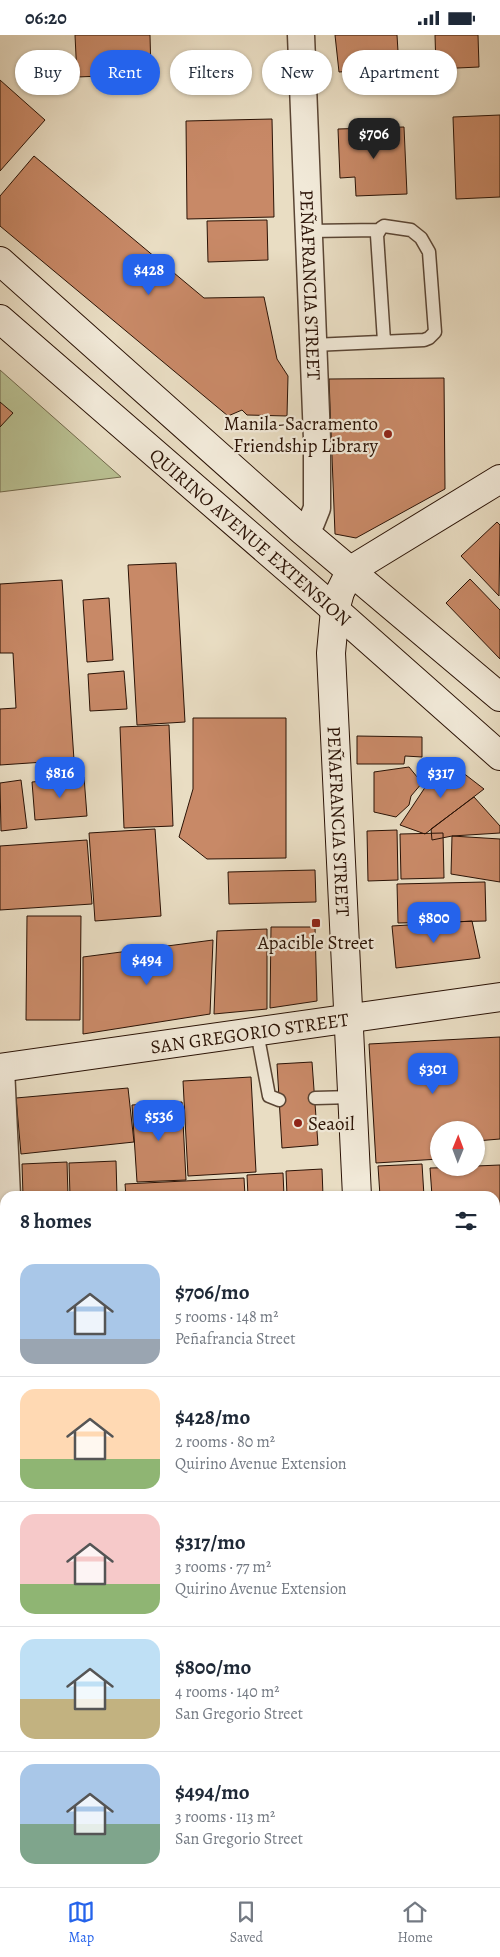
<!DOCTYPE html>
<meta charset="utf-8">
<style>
body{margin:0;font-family:Alegreya,serif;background:#f6f6f7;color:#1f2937;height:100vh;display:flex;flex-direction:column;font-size:19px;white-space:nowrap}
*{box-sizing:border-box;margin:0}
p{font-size:16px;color:#747a83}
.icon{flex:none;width:28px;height:28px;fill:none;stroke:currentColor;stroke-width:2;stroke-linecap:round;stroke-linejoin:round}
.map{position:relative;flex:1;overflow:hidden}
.panel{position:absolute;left:0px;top:1156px;width:500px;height:696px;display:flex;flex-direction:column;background:#fff;border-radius:15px 15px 0 0;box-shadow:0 1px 4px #0004}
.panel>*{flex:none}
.top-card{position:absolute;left:15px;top:15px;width:470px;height:45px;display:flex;gap:10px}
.needle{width:32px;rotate:1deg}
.controls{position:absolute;left:430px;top:1086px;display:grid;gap:10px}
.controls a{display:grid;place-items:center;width:55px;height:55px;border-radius:50%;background:#fff;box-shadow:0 1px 4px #0004;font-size:25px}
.price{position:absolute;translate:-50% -42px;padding:0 11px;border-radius:10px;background:#2563eb;color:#fff;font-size:16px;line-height:32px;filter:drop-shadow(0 1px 2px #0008)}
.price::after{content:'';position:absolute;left:50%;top:30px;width:15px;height:11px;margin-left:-8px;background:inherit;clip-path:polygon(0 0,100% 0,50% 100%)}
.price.on{background:#222;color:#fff}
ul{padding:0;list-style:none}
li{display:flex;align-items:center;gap:15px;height:125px;padding:0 20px}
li+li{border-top:1px solid #e0e1e3}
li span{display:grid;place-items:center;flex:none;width:140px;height:100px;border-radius:15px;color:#555}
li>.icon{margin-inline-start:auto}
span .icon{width:60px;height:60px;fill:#fffc;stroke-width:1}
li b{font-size:21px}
h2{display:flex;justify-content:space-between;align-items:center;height:60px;padding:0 20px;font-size:21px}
.chip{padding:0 18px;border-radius:22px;background:#fff;box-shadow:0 1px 4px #0004;font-size:18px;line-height:45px}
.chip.on{background:#2563eb;color:#fff}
.status{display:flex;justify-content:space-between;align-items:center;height:35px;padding:0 25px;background:#fff;direction:ltr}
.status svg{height:14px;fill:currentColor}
.menu{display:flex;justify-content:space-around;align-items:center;height:70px;border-top:1px solid #e0e1e3;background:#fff;font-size:14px;color:#747a83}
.menu a{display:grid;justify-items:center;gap:2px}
.menu .on{color:#2563eb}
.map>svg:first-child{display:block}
</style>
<div class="status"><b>06:20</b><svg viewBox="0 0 49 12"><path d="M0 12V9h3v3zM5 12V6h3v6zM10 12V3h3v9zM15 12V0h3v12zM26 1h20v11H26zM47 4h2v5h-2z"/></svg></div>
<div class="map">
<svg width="500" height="1852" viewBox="0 0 500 1852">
<rect width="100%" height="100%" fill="#e9ddc3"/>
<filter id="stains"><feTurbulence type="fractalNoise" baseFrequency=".004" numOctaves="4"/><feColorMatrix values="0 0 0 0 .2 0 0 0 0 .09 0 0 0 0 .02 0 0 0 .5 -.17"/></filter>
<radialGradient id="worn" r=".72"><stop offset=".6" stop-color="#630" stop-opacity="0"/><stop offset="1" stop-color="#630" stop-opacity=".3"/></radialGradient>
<!-- green -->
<path fill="#b9c092" stroke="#72694c" d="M0 335 121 442 0 457Z"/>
<!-- building -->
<path fill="#c88967" stroke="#2a1205" d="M75 0H150L151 39 77 42Z
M335 0H397L399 33 339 37Z
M435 0H478L479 32 436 34Z
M0 45 45 85 0 136Z
M500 80V162L456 164 453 82Z
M272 84 274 182 187 184 186 86Z
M404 92 407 159 356 161 355 142 340 143 338 94Z
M34 121 204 263 264 262 277 324 288 341 287 381 247 380 242 375 228 381 0 191V161Z
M267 185 268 225 208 227 207 186Z
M444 343 445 454 356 503 335 499 329 344Z
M0 367 13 378 0 392Z
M497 487 500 490 499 561 461 521Z
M176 528 185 687 137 690 128 530Z
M470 544 500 575V624L446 568Z
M62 545 74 725 0 730V674L16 673 13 618H0V549Z
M109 563 113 625 87 627 83 565Z
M124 636 127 674 90 676 88 639Z
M193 683H286V823L207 824 179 802 193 754Z
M169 690 173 791 124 793 120 692Z
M357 701 422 702V722L405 721 404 729H357Z
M449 727 484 754 425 799 400 790 432 742Z
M409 732 422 748 411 761 409 770 396 782 374 777V737Z
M84 742 87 781 35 785 32 747Z
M21 745 27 793 1 796 0 748Z
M474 762 500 791V798L452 801 432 805 431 794Z
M155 794 161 881 95 886 89 798Z
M397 795 398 845 368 846 367 796Z
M443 798 444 843 401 844 400 799Z
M452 801 500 804V847L451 839Z
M87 805 92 869 0 875V811Z
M315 835 316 867 229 869 228 837Z
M485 847 486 886 398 888 397 849Z
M27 881H81L80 985H26Z
M472 886 480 923 396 933 392 891Z
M271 892H315L317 966 270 973Z
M267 894V974L214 979 217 896Z
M213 905 210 979 83 999V922Z
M500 1002V1104L476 1106V1095H439V1124L376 1128 369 1009Z
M312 1027 318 1110 282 1113 277 1029Z
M251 1042 256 1137 188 1141 183 1046Z
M128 1053 134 1107 21 1119 16 1063Z
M182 1067 186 1145 137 1147 132 1070Z
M116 1126 117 1161H70L69 1128Z
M67 1127 68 1161H23L22 1129Z
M422 1129 424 1161H380L378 1131Z
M500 1130V1181H495V1161H432L430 1133 476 1132V1131Z
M322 1134 323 1161H287L286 1136Z
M283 1138 284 1161H248L247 1140Z
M244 1143 245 1161H126L125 1149Z
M500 1188V1229H495V1189Z
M500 1233V1308H495V1234Z
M495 1379H500V1446H495Z
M0 1446H5V1494H0Z
M495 1451H500V1550L495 1551Z
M0 1500H2L4 1565H0Z
M495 1570H500V1647H495Z
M0 1600H3V1632H0Z
M0 1664H5V1718L0 1719Z
M0 1723H5V1780H0Z
M495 1766H500V1852H498Z
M0 1786H5V1839H0Z
M0 1842H5V1848H19V1852H0Z
M145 1848H205V1852H145Z
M208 1848H262V1852H208Z
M275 1848H339V1852H275Z
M413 1848H458V1852H413Z
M462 1848H494V1852H463Z"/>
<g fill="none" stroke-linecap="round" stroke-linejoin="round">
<!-- lane casing -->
<g stroke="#5a4534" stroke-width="15">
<path id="lane" d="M308 196 379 195
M313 310 424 305 429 303 435 297 429 217 421 203 411 195 384 191 381 193 377 200 384 306
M257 997 269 1061 279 1065
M315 1063 353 1062
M495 1556H500"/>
</g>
<!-- street casing -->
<g stroke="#5a4534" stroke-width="29">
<g id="street">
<path id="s1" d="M301 0 317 404V473L311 488 303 496"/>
<path d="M1 1033 7 1161"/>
<path d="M495 1348 500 1347"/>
<path d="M0 1368H5"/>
<path d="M0 1653H5"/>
<path d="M495 1668H500"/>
<path d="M37 1848V1852"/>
</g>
</g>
<!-- secondary casing -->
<g stroke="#2a1205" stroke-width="30">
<g id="secondary">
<path d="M0 226 303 496 500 662"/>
<path id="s2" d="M0 284 317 559 500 721"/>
<path id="s3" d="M351 535 340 557 335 575 331 618 357 1161"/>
<path d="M351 535 500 444"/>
<path id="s4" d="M0 1033 500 962"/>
<path d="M393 1848V1852"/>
</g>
</g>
<!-- lane -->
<use href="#lane" stroke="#f1e9d8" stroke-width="12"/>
<!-- street -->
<use href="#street" stroke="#f1e9d8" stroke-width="26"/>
<!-- secondary -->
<use href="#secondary" stroke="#f1e9d8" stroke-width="28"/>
</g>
<!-- markers -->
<g fill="#8f2418" stroke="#f1e9d8" stroke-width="2">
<circle cx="388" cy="399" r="5"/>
<rect x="311" y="883" width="10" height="10" rx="2.5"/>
<circle cx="298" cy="1088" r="5"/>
</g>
<g text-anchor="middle" stroke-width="4.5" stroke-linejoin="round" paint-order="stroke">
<!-- street labels -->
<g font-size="19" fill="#2a1205" stroke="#f1e9d8">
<text dy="7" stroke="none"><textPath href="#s1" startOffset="250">PEÑAFRANCIA STREET</textPath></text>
<text dy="7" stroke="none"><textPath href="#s2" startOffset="332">QUIRINO AVENUE EXTENSION</textPath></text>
<text dy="7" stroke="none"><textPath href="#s3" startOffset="255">PEÑAFRANCIA STREET</textPath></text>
<text dy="7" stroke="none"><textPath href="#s4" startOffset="252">SAN GREGORIO STREET</textPath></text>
</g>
<!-- poi labels -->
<g font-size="19" fill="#2a1205" stroke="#f1e9d8" text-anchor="end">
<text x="378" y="395">Manila-Sacramento<tspan x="378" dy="22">Friendship Library</tspan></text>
<text x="316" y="914" text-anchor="middle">Apacible Street</text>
<text x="308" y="1095" text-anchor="start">Seaoil</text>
</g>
</g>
<rect width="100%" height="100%" filter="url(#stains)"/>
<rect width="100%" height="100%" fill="url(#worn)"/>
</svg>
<div class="controls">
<a><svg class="needle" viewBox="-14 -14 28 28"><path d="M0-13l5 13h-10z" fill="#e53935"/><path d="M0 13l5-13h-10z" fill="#747a83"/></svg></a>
</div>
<b class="price on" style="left:374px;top:125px">$706</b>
<b class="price" style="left:149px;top:261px">$428</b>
<b class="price" style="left:60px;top:764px">$816</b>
<b class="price" style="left:441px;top:764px">$317</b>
<b class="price" style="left:434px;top:909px">$800</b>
<b class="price" style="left:147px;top:951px">$494</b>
<b class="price" style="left:433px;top:1060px">$301</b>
<b class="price" style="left:159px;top:1107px">$536</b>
<div class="top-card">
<a class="chip">Buy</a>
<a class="chip on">Rent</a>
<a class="chip">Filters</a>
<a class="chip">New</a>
<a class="chip">Apartment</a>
</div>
<section class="panel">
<h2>8 homes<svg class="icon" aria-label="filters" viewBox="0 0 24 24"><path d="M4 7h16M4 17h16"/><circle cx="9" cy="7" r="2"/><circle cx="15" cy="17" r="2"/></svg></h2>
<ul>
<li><span style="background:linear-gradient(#a9c7e8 75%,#9aa5b1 0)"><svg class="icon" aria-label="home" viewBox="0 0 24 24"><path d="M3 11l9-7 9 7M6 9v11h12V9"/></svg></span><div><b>$706/mo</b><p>5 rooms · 148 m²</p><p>Peñafrancia Street</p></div></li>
<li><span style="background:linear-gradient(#ffd9b3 70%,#8fb573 0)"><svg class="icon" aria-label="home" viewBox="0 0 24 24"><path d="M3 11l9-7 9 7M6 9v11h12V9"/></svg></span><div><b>$428/mo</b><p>2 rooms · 80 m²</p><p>Quirino Avenue Extension</p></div></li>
<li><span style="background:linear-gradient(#f6c9c9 70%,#8fb573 0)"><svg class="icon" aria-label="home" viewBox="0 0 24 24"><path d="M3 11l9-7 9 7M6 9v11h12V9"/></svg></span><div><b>$317/mo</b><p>3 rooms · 77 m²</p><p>Quirino Avenue Extension</p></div></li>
<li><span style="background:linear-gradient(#bfe0f5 60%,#c2b280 0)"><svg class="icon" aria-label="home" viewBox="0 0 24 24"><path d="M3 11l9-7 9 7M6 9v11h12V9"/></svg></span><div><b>$800/mo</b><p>4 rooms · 140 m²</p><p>San Gregorio Street</p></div></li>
<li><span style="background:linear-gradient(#a9c7e8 60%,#7fa58c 0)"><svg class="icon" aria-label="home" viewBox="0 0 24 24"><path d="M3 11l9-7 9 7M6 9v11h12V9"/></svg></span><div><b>$494/mo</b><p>3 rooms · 113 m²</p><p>San Gregorio Street</p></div></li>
</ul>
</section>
</div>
<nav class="menu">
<a class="on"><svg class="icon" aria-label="map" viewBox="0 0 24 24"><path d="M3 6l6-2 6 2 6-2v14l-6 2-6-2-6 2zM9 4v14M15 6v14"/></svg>Map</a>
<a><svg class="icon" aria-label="saved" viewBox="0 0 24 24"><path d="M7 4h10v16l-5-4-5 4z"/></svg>Saved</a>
<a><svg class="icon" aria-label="home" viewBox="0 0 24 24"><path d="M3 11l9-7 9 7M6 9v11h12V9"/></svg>Home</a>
</nav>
